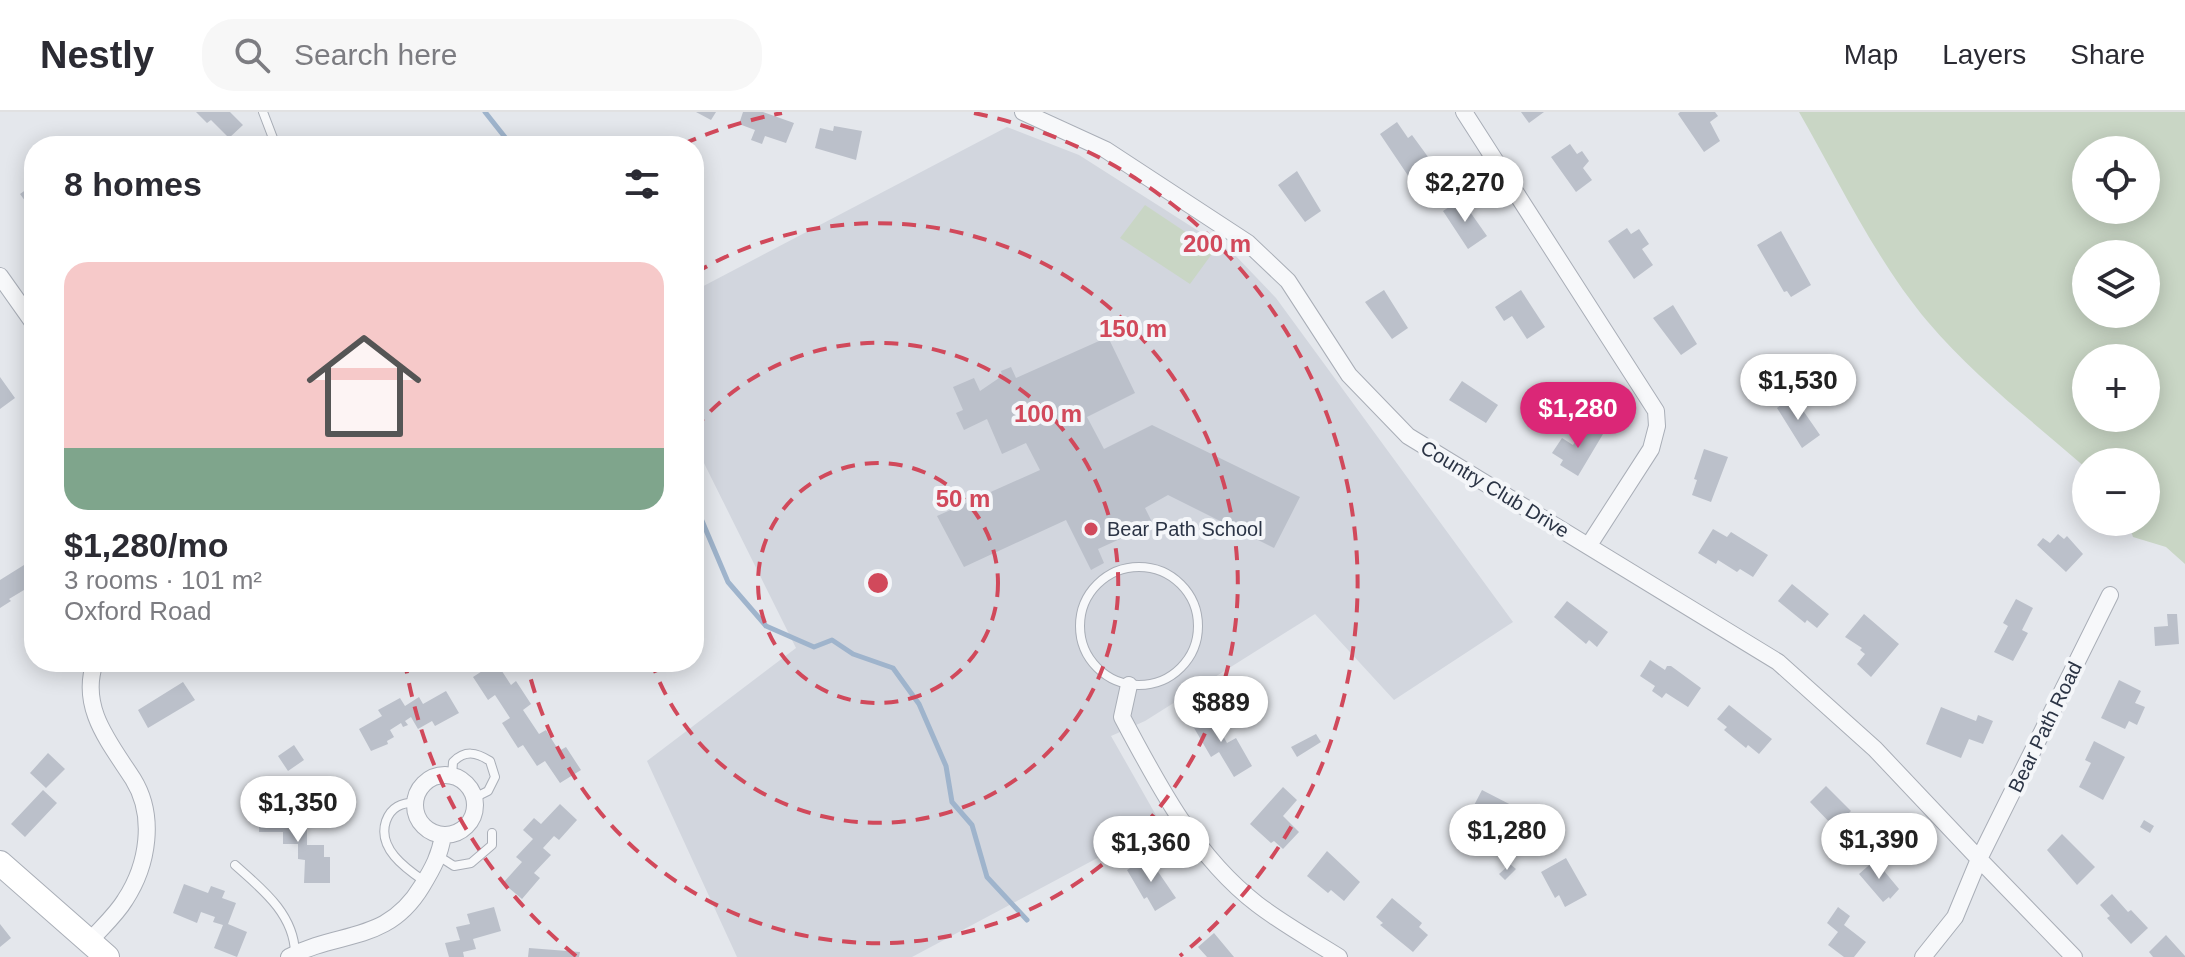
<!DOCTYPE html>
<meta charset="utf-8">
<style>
body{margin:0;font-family:Helvetica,sans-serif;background:#f7f7f7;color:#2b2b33;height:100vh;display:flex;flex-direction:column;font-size:30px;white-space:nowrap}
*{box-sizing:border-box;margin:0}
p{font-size:26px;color:#7c7c81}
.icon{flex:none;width:44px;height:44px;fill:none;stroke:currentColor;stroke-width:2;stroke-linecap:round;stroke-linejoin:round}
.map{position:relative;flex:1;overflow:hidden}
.side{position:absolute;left:24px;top:24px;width:680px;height:536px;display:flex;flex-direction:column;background:#fff;border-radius:32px;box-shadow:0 4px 20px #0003}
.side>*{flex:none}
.fabs{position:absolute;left:2072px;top:24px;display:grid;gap:16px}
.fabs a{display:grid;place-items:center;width:88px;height:88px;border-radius:50%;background:#fff;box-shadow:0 4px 20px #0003;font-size:40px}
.price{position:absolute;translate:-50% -68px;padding:0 18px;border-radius:28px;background:#fff;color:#222;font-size:26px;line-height:52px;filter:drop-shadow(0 2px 4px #0008)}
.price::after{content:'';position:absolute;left:50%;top:48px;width:24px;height:18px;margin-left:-12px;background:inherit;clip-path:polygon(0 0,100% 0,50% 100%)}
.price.current{background:#db2777;color:#fff}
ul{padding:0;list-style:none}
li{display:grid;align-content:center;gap:16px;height:424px;padding:0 40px}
li span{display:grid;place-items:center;height:248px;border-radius:24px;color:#555}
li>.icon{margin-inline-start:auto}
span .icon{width:144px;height:144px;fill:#fffc;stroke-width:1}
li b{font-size:34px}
h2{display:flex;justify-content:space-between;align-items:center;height:96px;padding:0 40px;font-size:34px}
header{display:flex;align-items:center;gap:48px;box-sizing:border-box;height:112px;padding:0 40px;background:#fff;border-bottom:2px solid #e1e1e2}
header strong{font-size:38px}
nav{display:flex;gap:44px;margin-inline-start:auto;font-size:28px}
.search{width:560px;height:72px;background:#f7f7f7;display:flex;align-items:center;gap:20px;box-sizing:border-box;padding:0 28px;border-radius:32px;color:#7c7c81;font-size:30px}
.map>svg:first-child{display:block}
</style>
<header>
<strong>Nestly</strong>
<div class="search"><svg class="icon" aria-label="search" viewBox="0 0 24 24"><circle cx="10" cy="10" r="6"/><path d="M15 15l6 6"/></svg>Search here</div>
<nav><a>Map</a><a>Layers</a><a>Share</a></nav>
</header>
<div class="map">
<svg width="2185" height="845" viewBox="0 0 2185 845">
<rect width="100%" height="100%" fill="#e4e7ec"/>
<!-- built -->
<path fill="#d2d6de" d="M1007 15 1079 43 1233 141 1276 186 1513 510 1394 588 1315 502 1145 609 1111 624 1161 712 912 845H737L647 649 796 536 694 331V179Z"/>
<!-- green -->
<path fill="#c9d6c5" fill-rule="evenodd" d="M1799 0H2185V452L2166 435 2133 425 2128 410H2146V350H2086V356C2032 309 1974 264 1928 210 1877 150 1838 68 1799 0ZM2086 38H2146V98H2086ZM2086 142H2146V202H2086ZM2086 246H2146V306H2086Z
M1145 93 1214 139 1190 172 1120 126Z"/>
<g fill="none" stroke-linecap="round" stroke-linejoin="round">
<!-- stream -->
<path stroke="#9fb4cc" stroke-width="5" d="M485 0 512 34
M694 390 728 470 766 514 814 535 832 528 853 542 893 556 919 592 946 654 952 690 972 713 987 765 1027 808"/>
</g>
<!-- building -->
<path fill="#bbc0ca" d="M196 0H230L243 13 229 26 211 8 207 11Z
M696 0H716L711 8Z
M743 0H763L794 11 786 31 765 24 762 32 751 28 755 18 739 12Z
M1521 0H1544L1529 11Z
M1680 0H1715L1718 4 1710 10 1720 29 1704 40 1678 2Z
M1397 10 1408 26 1412 23 1431 49 1409 65 1380 22Z
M834 14 862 19 856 48 815 36 820 16 833 19Z
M1570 32 1577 42 1582 39 1589 49 1583 56 1592 68 1576 80 1551 45Z
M1297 59 1321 99 1305 110 1278 73Z
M34 72V101L20 82Z
M1461 87 1487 124 1468 137 1443 99Z
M1627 116 1631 122 1639 117 1649 132 1642 137 1653 153 1634 167 1608 129Z
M1781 119 1811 173 1791 185 1787 179 1784 180 1757 133Z
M1384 178 1408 216 1392 227 1365 190Z
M1521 178 1545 215 1527 227 1512 204 1504 209 1495 195Z
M1673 193 1697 232 1681 243 1653 206Z
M1108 225 1135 281 1087 305 1104 337 1152 313 1300 385 1274 436 1168 383 1145 396 1153 412 1098 437 1104 451 1091 458 1066 408 964 455 937 404 1040 358 1026 331 1002 342 987 307 964 318 956 301 963 298 953 275 974 266 980 279 1002 264 1001 259 1011 255 1016 266Z
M0 265 15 286 0 297Z
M1462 269 1498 293 1486 311 1449 288Z
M1793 284 1820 323 1802 336 1777 296Z
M1587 312 1603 322 1578 364 1560 353 1563 348 1552 341 1562 326 1573 333Z
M1704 337 1728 345 1711 390 1692 383 1697 368 1694 367Z
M1713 417 1727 425 1731 420 1768 443 1753 465 1740 457 1737 460 1718 448 1716 452 1698 441Z
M2058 422 2064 427 2067 424 2083 442 2066 460 2037 433 2043 426 2050 431Z
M24 453 34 472 9 487 11 489 0 496V468Z
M1792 472 1829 502 1817 516 1807 508 1805 511 1778 489Z
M2016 487 2033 496 2022 518 2028 521 2013 549 1994 540 2008 514 2003 511Z
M1567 489 1608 520 1597 535 1589 528 1586 532 1554 505Z
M1864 502 1899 532 1871 565 1857 552 1865 542 1860 538 1862 536 1845 525Z
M2167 502H2177L2179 532 2155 534 2154 515 2168 514Z
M1650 548 1665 558 1667 554H1671L1701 576 1688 595 1666 581 1662 586 1652 579 1655 574 1640 564Z
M496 550 511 573 516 569 531 592 523 598 539 622 546 618 559 639 566 635 581 658 560 671 545 649 537 654 523 633 518 636 502 611 510 606 495 583 488 588 473 565Z
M2119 568 2141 579 2135 591 2145 595 2137 613 2129 609 2125 617 2101 606Z
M183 570 195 588 148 616 138 598Z
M446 579 459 601 435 614 432 609 418 617 411 605 405 609 408 613 403 615 401 611 390 618 394 625 387 629 388 632 371 639 359 617 382 604 378 598 400 586 405 594 419 585 423 592Z
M1729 593 1772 627 1759 642 1748 633 1746 636 1724 618 1727 615 1717 607Z
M1941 595 1976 609 1978 603 1993 609 1983 632 1969 627 1961 646 1926 632Z
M1209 598 1227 631 1236 626 1252 654 1234 665 1219 640 1211 645 1190 609Z
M1316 622 1321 630 1297 645 1291 635Z
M2094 629 2125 645 2103 688 2079 675 2091 651 2085 648Z
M294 633 304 648 288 659 278 644Z
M48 641 65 657 46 676 30 661Z
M1826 674 1851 699 1834 715 1810 690Z
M1283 675 1297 688 1283 704 1299 720 1283 737 1274 729 1271 731 1250 712Z
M43 678 57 691 25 725 11 712Z
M1482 678 1517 696 1504 722 1470 701Z
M560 692 577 708 559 728 554 724 543 736 551 743 534 761 540 766 522 787 503 771 522 750 516 745 533 727 523 718 534 706 541 712Z
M260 694H284L283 715 307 716V733H324V745H330V771H304L305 748 298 747V732H283V720H259Z
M2144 708 2154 714 2150 721 2140 715Z
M2062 722 2095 755 2077 773 2047 738Z
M1327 739 1360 770 1344 789 1331 778 1328 781 1307 764Z
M1148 745 1176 786 1155 799 1147 785 1144 787 1127 758Z
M1566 746 1587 783 1565 795 1559 783 1555 786 1541 760Z
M1875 748 1899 777 1890 787 1889 785 1883 790 1859 762Z
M1510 752 1516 757 1505 768 1499 762Z
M184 772 208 781 211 774 225 779 222 786 236 791 228 812 247 820 237 845 214 836 223 813 213 810 215 805 201 800 197 811 173 801Z
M2112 782 2128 800 2131 798 2148 816 2131 832 2107 806 2110 804 2100 793Z
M1392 786 1422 811 1419 815 1428 823 1413 840 1380 813 1383 811 1376 805Z
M494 795 501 819 473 827 476 837 463 840 464 845H449L445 831 460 828 456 815 470 812 467 802Z
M1838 795 1850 804 1844 813 1866 830 1854 845H1844L1828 833 1838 820 1827 811Z
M0 812 11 826 0 835Z
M1214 821 1234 845H1207L1198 835Z
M2166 823 2185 844V845H2153L2149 840Z
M529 836 580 840 579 845H528Z"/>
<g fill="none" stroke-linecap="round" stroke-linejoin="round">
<!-- service casing -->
<g stroke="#a9aeb7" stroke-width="10">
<path id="service" d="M263 0 276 34
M1080 514a59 59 0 1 1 118 0a59 59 0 1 1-118 0Z
M452 664 453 650C465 638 476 640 490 649L495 665 488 679 474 686
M416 690C401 691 391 695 386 709 377 736 405 756 424 769
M440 745 454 754 471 751 492 733V721
M235 753C262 777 294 802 295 841"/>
</g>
<!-- minor casing -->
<g stroke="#a9aeb7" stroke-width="18">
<path id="minor" d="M1023 0 1106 38 1248 131 1288 169 1349 263 1408 324 1778 550 1875 637 1979 747 1955 805 1923 845
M1464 0 1656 299 1657 314 1651 337 1589 433
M0 164 34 212
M1129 573 1122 605C1158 673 1195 744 1257 792 1283 812 1312 828 1339 845
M415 693a30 30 0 1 1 60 0a30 30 0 1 1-60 0Z
M89 830C101 816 116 803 125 788 148 753 156 704 133 667 110 631 79 596 95 550
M289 845C340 818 387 832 422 774 433 756 440 743 443 723
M2074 845 1979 747 2110 483"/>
</g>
<!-- secondary casing -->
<g stroke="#a9aeb7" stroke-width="26">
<path id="secondary" d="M0 751 107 845"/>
</g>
<!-- service -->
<use href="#service" stroke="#f7f8fa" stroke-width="8"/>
<!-- minor -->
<use href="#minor" stroke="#f7f8fa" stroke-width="16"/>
<!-- secondary -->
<use href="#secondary" stroke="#fff" stroke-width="24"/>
</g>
<!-- distance rings -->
<g fill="none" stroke="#d1495b" stroke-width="4" stroke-dasharray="14 10">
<circle cx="878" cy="471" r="120"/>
<path d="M694 317A240 240 0 1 1 652 551"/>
<path d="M695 161A360 360 0 1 1 527 552"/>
<path d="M576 844A480 480 0 0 1 405 550M683 32A480 480 0 0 1 782 1M974 1A480 480 0 0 1 1180 844"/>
</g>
<!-- markers -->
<circle fill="#d1495b" stroke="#f4f6f9" stroke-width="3" cx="1091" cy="417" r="8"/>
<g text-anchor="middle" stroke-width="8" stroke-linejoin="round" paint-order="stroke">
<!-- street labels -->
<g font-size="20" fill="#2b3445" stroke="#f4f6f9">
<text transform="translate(1495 377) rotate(31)" y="7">Country Club Drive</text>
<text transform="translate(2045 615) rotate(-64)" y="7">Bear Path Road</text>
</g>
<!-- poi labels -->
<g font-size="20" fill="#2b3445" stroke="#f4f6f9" text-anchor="start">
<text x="1107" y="424">Bear Path School</text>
</g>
</g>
<circle cx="878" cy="471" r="12" fill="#d1495b" stroke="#f4f6f9" stroke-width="4"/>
<g font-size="24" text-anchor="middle" font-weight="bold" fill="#d1495b" stroke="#f4f6f9" stroke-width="8" stroke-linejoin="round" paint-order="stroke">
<text x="1217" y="140">200 m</text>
<text x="1133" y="225">150 m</text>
<text x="1048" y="310">100 m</text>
<text x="963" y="395">50 m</text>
</g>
</svg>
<div class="fabs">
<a><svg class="icon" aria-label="locate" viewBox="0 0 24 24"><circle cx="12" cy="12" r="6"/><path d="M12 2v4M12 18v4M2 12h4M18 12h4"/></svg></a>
<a><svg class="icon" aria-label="layers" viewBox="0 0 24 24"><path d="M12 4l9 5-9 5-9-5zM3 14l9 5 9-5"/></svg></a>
<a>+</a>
<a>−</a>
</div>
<b class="price" style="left:1465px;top:112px">$2,270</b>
<b class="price" style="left:1798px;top:310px">$1,530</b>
<b class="price current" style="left:1578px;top:338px">$1,280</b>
<b class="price" style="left:1221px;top:632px">$889</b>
<b class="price" style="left:298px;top:732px">$1,350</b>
<b class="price" style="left:1507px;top:760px">$1,280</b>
<b class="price" style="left:1879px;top:769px">$1,390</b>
<b class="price" style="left:1151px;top:772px">$1,360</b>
<section class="side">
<h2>8 homes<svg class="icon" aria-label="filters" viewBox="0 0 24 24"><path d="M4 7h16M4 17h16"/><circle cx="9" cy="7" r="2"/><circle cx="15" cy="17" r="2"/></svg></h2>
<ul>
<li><span style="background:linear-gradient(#f6c9c9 75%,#7fa58c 0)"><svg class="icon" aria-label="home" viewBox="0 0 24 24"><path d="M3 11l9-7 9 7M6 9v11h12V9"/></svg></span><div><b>$1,280/mo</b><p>3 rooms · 101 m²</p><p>Oxford Road</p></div></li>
</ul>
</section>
</div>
